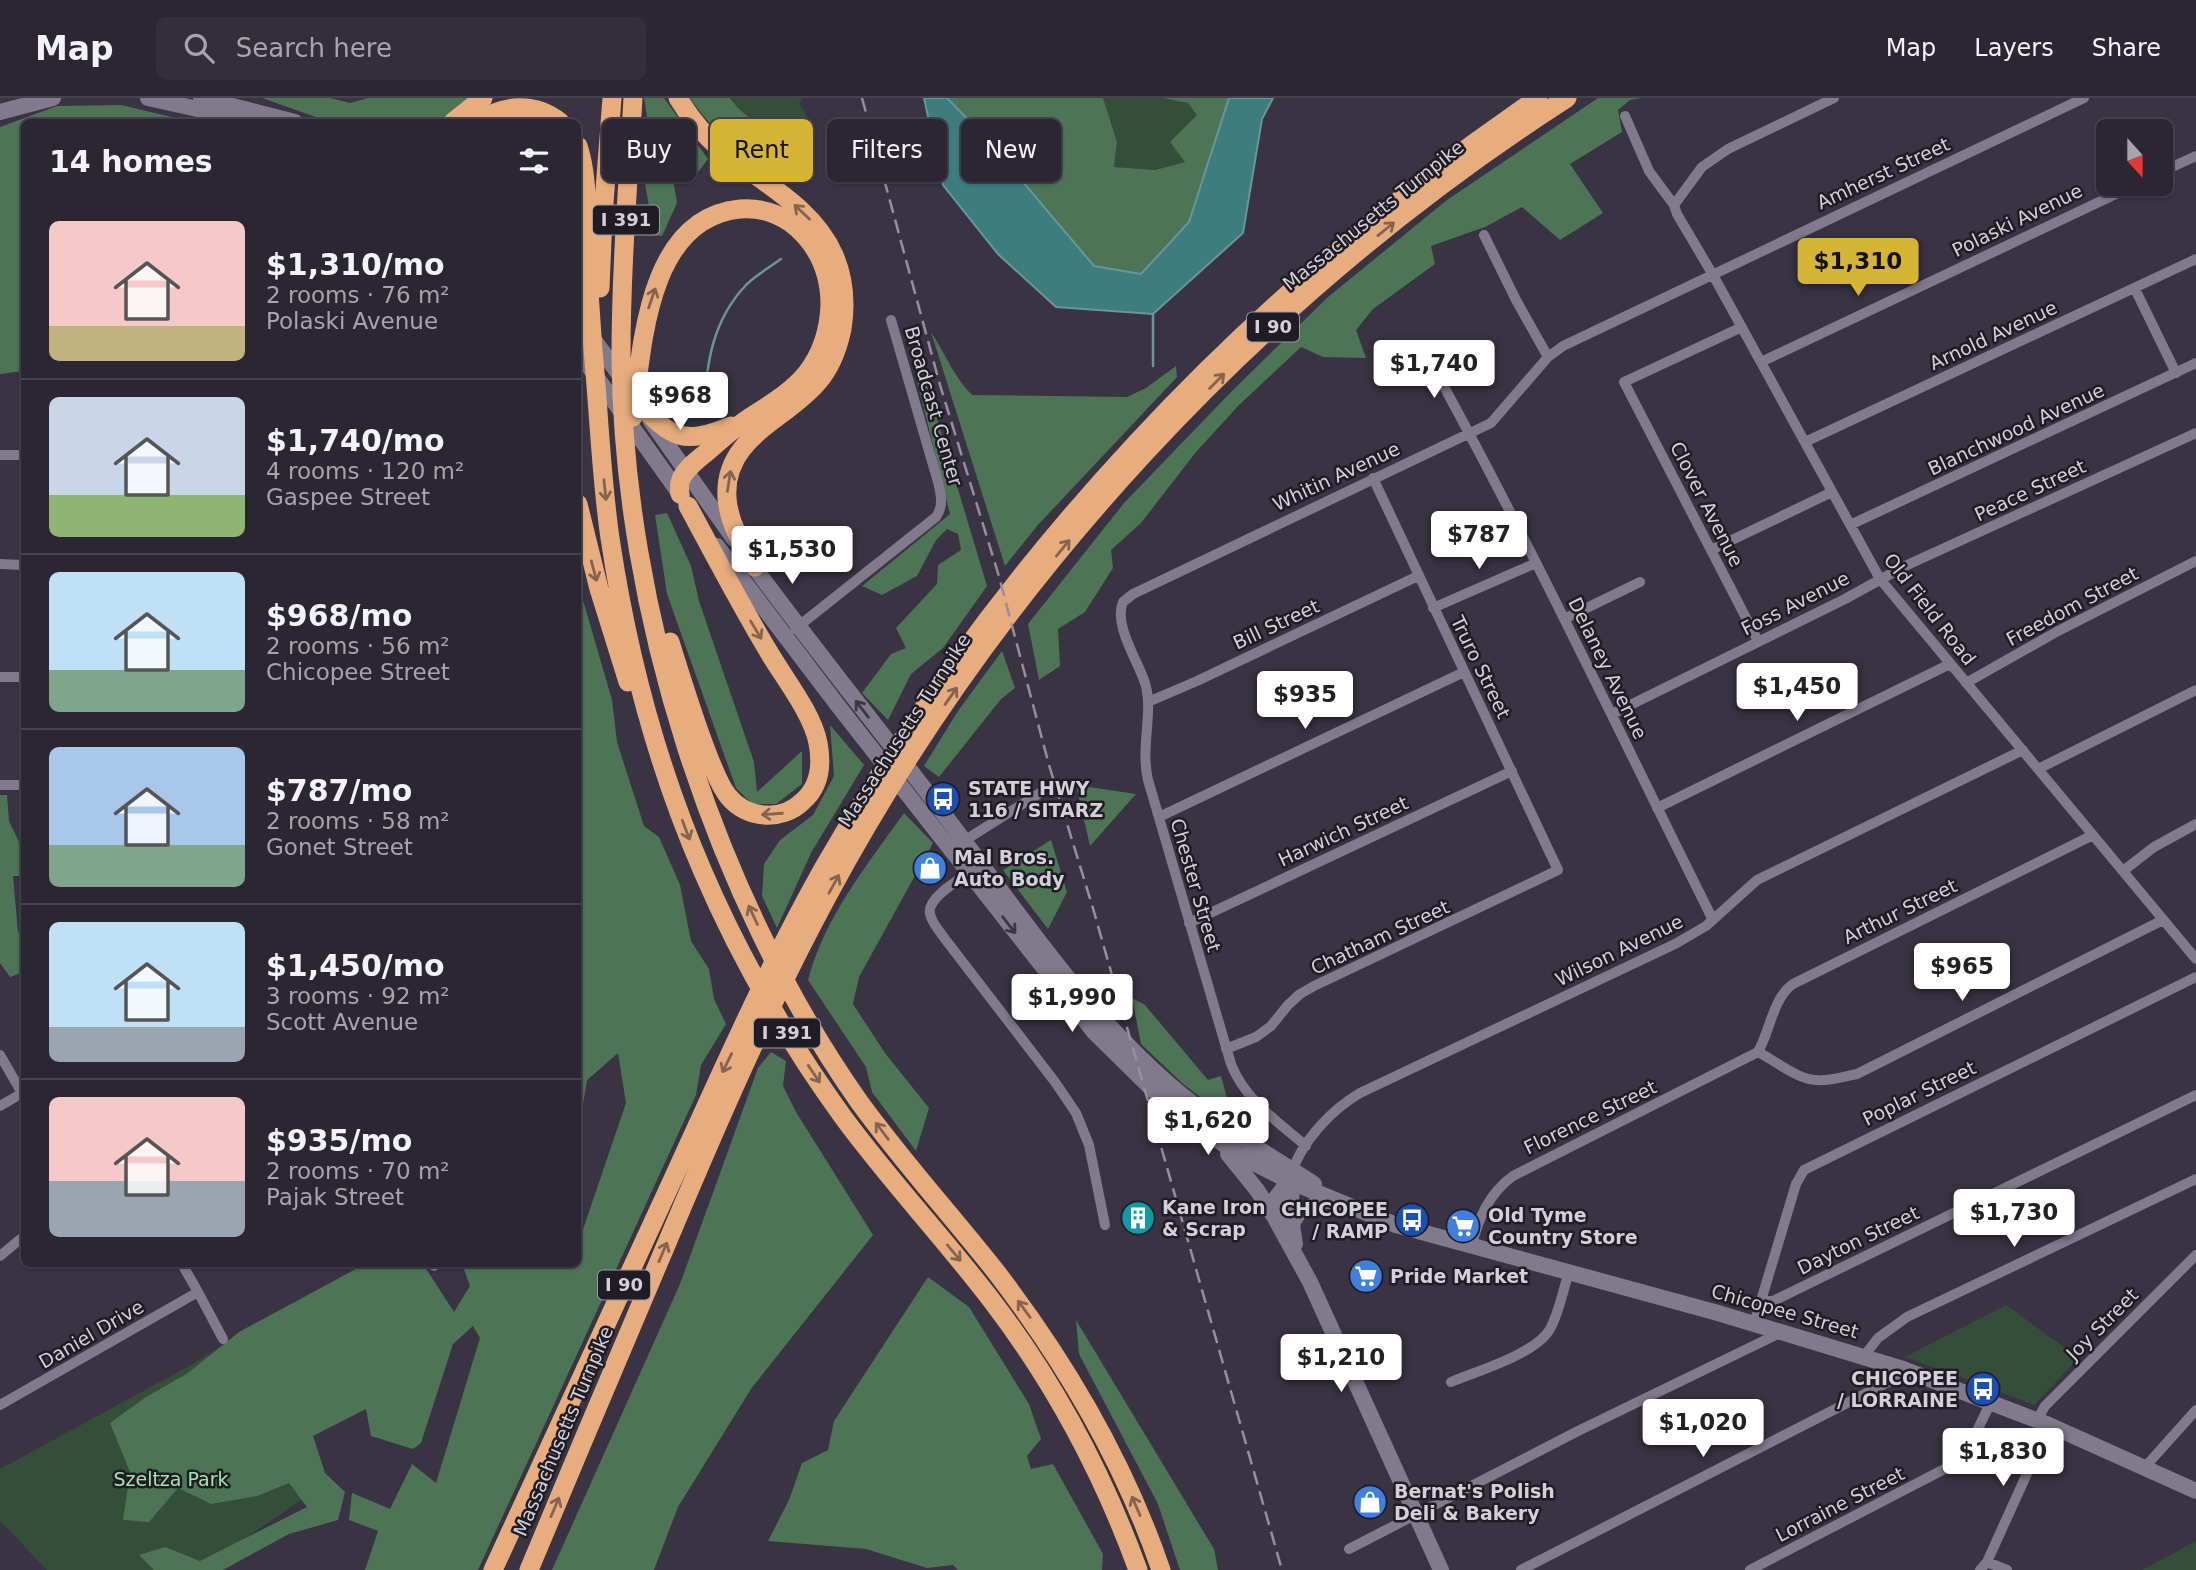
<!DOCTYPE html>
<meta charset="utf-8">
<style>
body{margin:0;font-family:"DejaVu Sans",sans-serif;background:#332e3a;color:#f1f3f6;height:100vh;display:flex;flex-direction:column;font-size:26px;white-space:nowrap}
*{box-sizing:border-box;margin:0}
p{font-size:23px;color:#a6a5ac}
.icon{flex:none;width:38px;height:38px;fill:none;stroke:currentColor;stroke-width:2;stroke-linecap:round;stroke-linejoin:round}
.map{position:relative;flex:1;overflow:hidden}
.sheet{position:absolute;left:21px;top:21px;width:560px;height:1148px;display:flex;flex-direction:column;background:#2b2632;border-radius:10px;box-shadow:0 2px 5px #0004,0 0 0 2px #47434d}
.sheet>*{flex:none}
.top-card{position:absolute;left:602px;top:21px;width:665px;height:63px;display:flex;gap:14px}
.needle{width:46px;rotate:159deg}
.tools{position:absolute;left:2096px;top:21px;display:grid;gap:14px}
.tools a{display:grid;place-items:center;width:77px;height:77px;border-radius:10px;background:#2b2632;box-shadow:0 2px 5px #0004,0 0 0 2px #47434d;font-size:35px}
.price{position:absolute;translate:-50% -60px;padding:0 16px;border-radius:7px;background:#fff;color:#222;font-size:23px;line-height:46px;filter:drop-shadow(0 2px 4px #0008)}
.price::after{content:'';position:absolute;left:50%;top:42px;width:21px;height:16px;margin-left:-10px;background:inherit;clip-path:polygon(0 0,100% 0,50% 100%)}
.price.active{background:#d6b534;color:#111}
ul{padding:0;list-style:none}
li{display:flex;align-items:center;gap:21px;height:175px;padding:0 28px}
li+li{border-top:2px solid #47434d}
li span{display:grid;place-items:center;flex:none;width:196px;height:140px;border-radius:10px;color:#555}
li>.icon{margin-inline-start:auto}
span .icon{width:84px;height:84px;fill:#fffc;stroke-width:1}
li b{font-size:30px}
h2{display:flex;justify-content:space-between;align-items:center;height:84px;padding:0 28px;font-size:30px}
.chip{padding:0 24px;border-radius:10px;background:#2b2632;box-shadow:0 2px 5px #0004,0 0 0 2px #47434d;font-size:24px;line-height:63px}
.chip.active{background:#d6b534;color:#111}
header{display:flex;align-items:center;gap:42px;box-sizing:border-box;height:98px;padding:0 35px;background:#2b2632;border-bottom:2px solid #47434d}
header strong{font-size:33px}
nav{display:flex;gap:38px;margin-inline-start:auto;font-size:24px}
.search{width:490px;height:63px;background:#332e3a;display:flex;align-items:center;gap:18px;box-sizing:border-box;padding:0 24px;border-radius:10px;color:#a6a5ac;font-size:26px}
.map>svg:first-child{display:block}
</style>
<header>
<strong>Map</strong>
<div class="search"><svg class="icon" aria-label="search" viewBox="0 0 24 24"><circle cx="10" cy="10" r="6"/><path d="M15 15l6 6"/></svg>Search here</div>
<nav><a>Map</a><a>Layers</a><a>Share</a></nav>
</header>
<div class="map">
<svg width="2196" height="1472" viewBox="0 0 2196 1472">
<rect width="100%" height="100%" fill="#393343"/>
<!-- green -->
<path fill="#344e3a" d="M730 0H803L799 5 816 33 789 54 738 10Z
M1103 0H1163L1188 5 1197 17 1185 64 1155 72 1114 69 1117 44Z
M2006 1207 2079 1260 2034 1307 1981 1287 1980 1284H1974L1905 1259Z
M237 1237 320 1389 199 1472H47L0 1423V1371L198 1263Z
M2196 1443V1472H2142Z"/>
<!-- forest -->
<path fill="#4d7455" d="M262 0H330L350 5 368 0H473L444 24H330Z
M644 0H664L708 61 698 74 681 67 673 81 677 105 662 138 646 137 649 108 645 86 655 70Z
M690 0H730L738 10 789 54 785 60 783 81C745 58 716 38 690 0Z
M947 0H1103L1117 44 1114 69 1155 72 1185 64 1170 44 1197 17 1188 5 1163 0H1229L1189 124 1141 176 1094 168 985 39Z
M1598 0H1641L1630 2 1618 12 1622 34 1570 66 1603 115 1560 142 1522 109 1485 129 1431 148 1435 166 1373 211 1356 232 1366 260 1323 259 1301 249 1239 307 1196 354 1141 425 1111 452 1113 470 1085 514 1058 531 1060 568 1039 582 1028 526 1124 405 1230 295 1328 199 1447 102Z
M121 7 193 24H24V273L0 276V29L57 8Z
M931 234C945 255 954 279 972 297L1127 299 1146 290 1176 268 1177 279 1037 428 1005 468Z
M923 274 987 488 943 550 911 576 888 622 862 595 891 556 906 550 896 530 937 486 938 467 961 452 958 436 947 431 936 442 917 478 882 497 862 488 950 416 916 279Z
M667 415 691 468 699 503 754 664 757 694 802 653V686L776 706H752L736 690 667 496 655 417Z
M578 485 612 602 617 644 644 728 659 739 680 787 691 843 709 871 714 901 726 926 701 967 696 997 478 1472H365L378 1433 349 1422 352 1395 390 1411 412 1366 436 1385 480 1240 473 1228 453 1246 421 1345 413 1351 371 1338 366 1311 313 1338 325 1375 345 1394 338 1422 289 1436 223 1472H154L139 1457 165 1449 200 1463 307 1409 289 1385 257 1398 211 1406 178 1390 149 1424 123 1422 130 1374 110 1325 146 1299 188 1275 239 1234 365 1166H423L454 1214 470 1188 462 1166H578V1146L626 1005 618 955 587 982 582 1012 578 1015Z
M1002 553 1015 590 1001 601 939 679 924 668 958 613Z
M830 627 864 667 811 755 777 830 762 798 764 766 780 742 813 717 834 678Z
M1076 687 1136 696 1090 748Z
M0 697H7L9 723 20 746 24 747V778H13L18 834 24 837V874L10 879 0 865Z
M904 715 933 745 859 879 853 906 885 955 929 1010 916 1053 872 994 866 969 808 882C824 820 867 767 904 715Z
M1051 742 1067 794 1048 831 1003 772Z
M1132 900 1145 907 1208 982 1221 978 1228 1004 1259 1037 1222 1016 1182 985 1141 946Z
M771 954 786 963 783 988 796 1014 873 1137 751 1291 678 1409 654 1472H552L680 1186 758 970Z
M928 1179 969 1209 1029 1306 1041 1341 1027 1358 1031 1371 1053 1366 1103 1456 1102 1472H958L953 1467 927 1470 866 1451 768 1443 789 1402 802 1365 828 1352 834 1323Z
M1076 1222 1214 1451 1218 1472H1180L1158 1406 1079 1256Z"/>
<!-- water -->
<path fill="#3d7d7f" stroke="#6a969a" stroke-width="2" d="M924 0H947L985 39 1094 168 1141 176 1189 124 1229 0H1273L1262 21 1243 135 1153 216 1056 209 998 156 943 87Z"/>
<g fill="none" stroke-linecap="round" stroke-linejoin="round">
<!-- stream -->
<path stroke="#6a969a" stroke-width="2.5" d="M1153 216V268
M703 312C707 265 712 223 746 187 756 177 770 169 781 161"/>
<!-- minor -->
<path stroke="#807a8c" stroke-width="10" d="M1625 18 1649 73 1674 107 1677 116 1713 177 1880 481 2196 861
M2161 74 2196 58
M1674 107 1702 69 1728 51 1834 0
M1484 137 1516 202 1548 259
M2135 191 2176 275
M1742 229 1624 284 1758 543
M1425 254C1528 440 1618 632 1713 822
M1761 264 2137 86
M1805 344 2196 161
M0 357H24
M1850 427 2196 265
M1711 452 1832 394
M0 466 24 467
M1433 510 1536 465
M1564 521 1640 484
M795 531 936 419C944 408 941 396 938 384L891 222
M0 579H24
M1966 585 2058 533 2196 463
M1148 604 1197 583 1418 478
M1612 616 1845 501 1905 468 2196 335
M2038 671 2196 592
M0 687H24
M1657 710 1950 566
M1159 719 1464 574
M959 746 1040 695
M972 773C960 781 926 800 930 816 932 825 940 834 945 841L1055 984 1076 1015 1089 1047 1105 1127
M2123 773 2154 749 2196 726
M1189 825 1512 673
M1226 951 1256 939 1271 928 1288 907 1300 896 1314 888 1558 772 1373 380
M1758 954C1778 964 1800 985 1824 982 1835 982 1846 978 1857 976L2163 822
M1758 954C1770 933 1773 900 1793 886L2093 737
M0 957 22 995
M0 1008 24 994
M1306 1048C1277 1023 1245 1002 1231 966L1148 682C1140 649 1154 613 1145 585 1138 563 1113 526 1123 504L1133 496 1491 325 1548 259 1563 248 2084 0
M1291 1077C1300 1045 1331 1012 1360 995L1675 846 1706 828 1757 782 2023 652
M1471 1149C1479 1120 1488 1096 1513 1078L1758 954
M0 1158 24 1138
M432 1166 434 1168
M198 1194 223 1241
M1761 1203H1773L2196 997
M1754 1226 1796 1086 1804 1072 2196 879
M1864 1258 1878 1240 1907 1219 2196 1081
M1451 1284C1477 1273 1536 1256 1550 1231 1559 1215 1563 1192 1569 1174
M0 1307 198 1194 182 1166
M2037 1322 2045 1308 2196 1157
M2145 1369 2196 1312
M1349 1451 1578 1333 1782 1234
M1987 1464 2007 1472
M1521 1472 1892 1282 1903 1271
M1750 1472 1956 1365 1969 1349 1991 1304
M1980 1472 1987 1464 2049 1327"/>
<!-- tertiary -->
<path stroke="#807a8c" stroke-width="14" d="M1292 1130C1298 1109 1317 1101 1337 1105"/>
<!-- secondary -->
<path stroke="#807a8c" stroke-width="16" d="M148 0 220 16 247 24
M201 0 295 24
M0 14 53 0
M578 220 624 283
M578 253 682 399
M650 322 734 441
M717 448 839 609 1094 934 1158 997 1238 1057 1289 1083 1396 1127 1718 1215 1903 1271 2049 1327 2196 1393
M749 462C818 556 892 647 962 740 1026 826 1088 916 1170 987 1215 1026 1265 1054 1314 1086
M1228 1056 1257 1092 1273 1117
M1289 1083 1272 1105 1275 1120 1310 1184 1441 1472
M1289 1083 1292 1091 1290 1114 1295 1146"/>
<!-- motorway -->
<path stroke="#e8ad7e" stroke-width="19" d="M633 0C628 86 621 173 621 259 623 512 714 798 860 1005 903 1064 952 1118 997 1175 1066 1265 1124 1364 1161 1472
M678 0C689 18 702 35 718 49 758 83 812 107 834 157 844 180 846 206 842 231 838 250 831 269 818 284 785 323 723 339 727 400 729 426 743 448 755 469
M453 24 483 0
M478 24C503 6 535 4 560 24
M578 48C588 78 586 111 587 142 588 179 590 215 593 252 599 315 601 378 610 440 627 554 657 668 703 774 740 860 788 943 843 1019 890 1083 944 1140 992 1203 1054 1284 1103 1376 1138 1472
M600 190 603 118 612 0
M638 304C672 341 683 347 731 328
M633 319C642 249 647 120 740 111 765 109 789 119 805 138 822 157 830 182 830 207 829 232 822 256 806 276 791 294 772 305 752 318 736 328 721 342 707 354 698 361 686 370 681 381 679 386 679 390 680 396
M578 406 599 491 628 584
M670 544C683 585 695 626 711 665 716 676 720 688 728 698 746 721 782 724 803 703 820 688 822 666 818 645 813 617 785 581 770 556 741 508 715 458 688 408
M493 1472C554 1338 616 1204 678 1070 724 969 769 867 823 771 999 462 1245 200 1538 0
M529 1472C575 1361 622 1251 669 1140 718 1024 768 908 828 797 1000 477 1261 197 1567 0"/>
<!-- rail -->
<path stroke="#94909d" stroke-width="2.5" stroke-dasharray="14 7" stroke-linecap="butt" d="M862 0 940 287 998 475 1049 667 1092 807 1282 1472"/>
</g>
<!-- one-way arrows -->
<defs><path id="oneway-shaft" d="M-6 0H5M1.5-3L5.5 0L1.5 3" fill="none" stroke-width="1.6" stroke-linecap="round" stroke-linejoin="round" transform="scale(1.75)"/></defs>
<g stroke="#846451">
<use href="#oneway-shaft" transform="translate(802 114) rotate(-137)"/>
<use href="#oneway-shaft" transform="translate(1386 131) rotate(-39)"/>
<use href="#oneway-shaft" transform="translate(652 200) rotate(-71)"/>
<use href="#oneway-shaft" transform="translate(1217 283) rotate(-45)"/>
<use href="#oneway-shaft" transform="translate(729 383) rotate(-81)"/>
<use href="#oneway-shaft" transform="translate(605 392) rotate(84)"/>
<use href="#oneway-shaft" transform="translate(1063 450) rotate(-51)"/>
<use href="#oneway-shaft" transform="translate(594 473) rotate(75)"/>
<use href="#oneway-shaft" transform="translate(756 532) rotate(59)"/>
<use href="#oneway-shaft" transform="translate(951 598) rotate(-55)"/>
<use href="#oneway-shaft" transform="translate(772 716) rotate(176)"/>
<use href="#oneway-shaft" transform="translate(686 732) rotate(69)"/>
<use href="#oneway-shaft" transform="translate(834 786) rotate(-61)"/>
<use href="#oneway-shaft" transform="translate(753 817) rotate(-115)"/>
<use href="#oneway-shaft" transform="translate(727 965) rotate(116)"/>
<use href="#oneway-shaft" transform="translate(814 976) rotate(56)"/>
<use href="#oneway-shaft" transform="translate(882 1033) rotate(-127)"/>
<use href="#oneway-shaft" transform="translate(663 1154) rotate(-67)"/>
<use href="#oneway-shaft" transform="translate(954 1155) rotate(50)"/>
<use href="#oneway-shaft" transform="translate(1024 1211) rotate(-126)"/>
<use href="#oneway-shaft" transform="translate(1136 1408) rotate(-113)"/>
<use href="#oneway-shaft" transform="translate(555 1409) rotate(-67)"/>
</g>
<g stroke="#3c3843">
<use href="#oneway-shaft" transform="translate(862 611) rotate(-128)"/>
<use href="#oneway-shaft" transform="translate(1009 827) rotate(52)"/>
</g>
<!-- icons -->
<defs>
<g id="bus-disc" transform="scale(1.75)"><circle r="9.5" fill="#1a4fb4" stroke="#1f1c24"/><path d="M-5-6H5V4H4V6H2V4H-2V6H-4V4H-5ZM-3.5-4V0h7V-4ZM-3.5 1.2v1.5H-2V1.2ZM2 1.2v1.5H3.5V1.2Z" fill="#fff"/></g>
<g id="shop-disc" transform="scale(1.75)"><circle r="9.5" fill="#3f7fe0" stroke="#1f1c24"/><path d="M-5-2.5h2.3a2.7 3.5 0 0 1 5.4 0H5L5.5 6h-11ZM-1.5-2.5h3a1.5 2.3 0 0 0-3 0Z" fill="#fff"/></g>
<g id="building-disc" transform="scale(1.75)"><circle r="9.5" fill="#0f9aa8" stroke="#1f1c24"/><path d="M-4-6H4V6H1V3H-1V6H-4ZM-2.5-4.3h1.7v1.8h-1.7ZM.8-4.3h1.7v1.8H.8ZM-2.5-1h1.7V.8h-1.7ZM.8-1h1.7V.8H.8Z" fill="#fff"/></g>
<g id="supermarket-disc" transform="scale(1.75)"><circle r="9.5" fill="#3f7fe0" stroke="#1f1c24"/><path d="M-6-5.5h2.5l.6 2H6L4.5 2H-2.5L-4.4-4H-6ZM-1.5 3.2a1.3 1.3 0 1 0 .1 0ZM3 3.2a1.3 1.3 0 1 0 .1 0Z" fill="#fff"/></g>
</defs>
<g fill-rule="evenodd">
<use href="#bus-disc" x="943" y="701"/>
<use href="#shop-disc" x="930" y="770"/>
<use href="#building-disc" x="1138" y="1120"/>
<use href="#bus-disc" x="1412" y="1122"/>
<use href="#supermarket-disc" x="1463" y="1128"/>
<use href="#supermarket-disc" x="1366" y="1178"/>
<use href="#bus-disc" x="1983" y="1291"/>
<use href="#shop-disc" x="1370" y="1404"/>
</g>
<g text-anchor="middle" stroke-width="5" stroke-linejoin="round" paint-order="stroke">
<!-- shield labels -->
<g fill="#1f1c24" stroke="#9d9aa3" stroke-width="2">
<rect x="593" y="107.5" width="66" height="29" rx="5"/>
<rect x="1247" y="214.5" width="52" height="29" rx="5"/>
<rect x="754" y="920.5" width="66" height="29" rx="5"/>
<rect x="598" y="1172.5" width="52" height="29" rx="5"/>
</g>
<g font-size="18" font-weight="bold" fill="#d3d0da">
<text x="626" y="128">I 391</text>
<text x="1273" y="235">I 90</text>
<text x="787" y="941">I 391</text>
<text x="624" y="1193">I 90</text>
</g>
<!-- street labels -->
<g font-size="19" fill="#d3d0da" stroke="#1f1c24">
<text transform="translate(1883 75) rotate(-25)" y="7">Amherst Street</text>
<text transform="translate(1373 117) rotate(-39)" y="7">Massachusetts Turnpike</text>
<text transform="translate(2017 122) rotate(-26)" y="7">Polaski Avenue</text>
<text transform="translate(1993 237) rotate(-25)" y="7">Arnold Avenue</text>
<text transform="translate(934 308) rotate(74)" y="7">Broadcast Center</text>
<text transform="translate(2016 331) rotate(-25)" y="7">Blanchwood Avenue</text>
<text transform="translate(1336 378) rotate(-25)" y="7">Whitin Avenue</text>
<text transform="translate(2030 392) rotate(-25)" y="7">Peace Street</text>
<text transform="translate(1707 406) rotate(63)" y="7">Clover Avenue</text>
<text transform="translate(1795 505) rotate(-27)" y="7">Foss Avenue</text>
<text transform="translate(2072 508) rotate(-28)" y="7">Freedom Street</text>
<text transform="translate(1930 511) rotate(52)" y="7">Old Field Road</text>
<text transform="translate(1276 526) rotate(-25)" y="7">Bill Street</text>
<text transform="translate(1481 569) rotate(64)" y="7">Truro Street</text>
<text transform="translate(1608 570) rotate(64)" y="7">Delaney Avenue</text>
<text transform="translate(904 632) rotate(-57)" y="7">Massachusetts Turnpike</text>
<text transform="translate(1343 733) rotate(-25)" y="7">Harwich Street</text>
<text transform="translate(1196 787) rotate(74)" y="7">Chester Street</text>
<text transform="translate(1900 813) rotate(-26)" y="7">Arthur Street</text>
<text transform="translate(1380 839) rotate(-25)" y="7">Chatham Street</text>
<text transform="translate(1619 852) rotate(-26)" y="7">Wilson Avenue</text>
<text transform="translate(1919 995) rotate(-26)" y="7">Poplar Street</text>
<text transform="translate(1590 1019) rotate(-26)" y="7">Florence Street</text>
<text transform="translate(1858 1142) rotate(-26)" y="7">Dayton Street</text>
<text transform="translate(1785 1213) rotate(16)" y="7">Chicopee Street</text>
<text transform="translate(2102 1226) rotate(-45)" y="7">Joy Street</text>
<text transform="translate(91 1236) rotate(-30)" y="7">Daniel Drive</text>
<text transform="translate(563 1333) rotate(-67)" y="7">Massachusetts Turnpike</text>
<text transform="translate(1840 1406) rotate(-27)" y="7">Lorraine Street</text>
</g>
<!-- poi labels -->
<g font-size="19" font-weight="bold" fill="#d3d0da" stroke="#1f1c24" text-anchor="start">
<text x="968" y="697">STATE HWY<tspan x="968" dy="22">116 / SITARZ</tspan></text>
<text x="954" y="766">Mal Bros.<tspan x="954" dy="22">Auto Body</tspan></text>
<text x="1162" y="1116">Kane Iron<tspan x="1162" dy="22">&amp; Scrap</tspan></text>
<text x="1388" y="1118" text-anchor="end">CHICOPEE<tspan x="1388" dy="22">/ RAMP</tspan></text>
<text x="1488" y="1124">Old Tyme<tspan x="1488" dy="22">Country Store</tspan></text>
<text x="1390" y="1185">Pride Market</text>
<text x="1958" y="1287" text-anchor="end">CHICOPEE<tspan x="1958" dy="22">/ LORRAINE</tspan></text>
<text x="1394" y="1400">Bernat's Polish<tspan x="1394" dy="22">Deli &amp; Bakery</tspan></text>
</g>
<!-- park labels -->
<g font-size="19" fill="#a5e4b1" stroke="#1f1c24">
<text x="171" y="1388">Szeltza Park</text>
</g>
</g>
</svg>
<div class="tools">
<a><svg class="needle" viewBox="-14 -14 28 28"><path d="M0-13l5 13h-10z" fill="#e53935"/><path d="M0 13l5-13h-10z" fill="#a6a5ac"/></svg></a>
</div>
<b class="price active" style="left:1858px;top:200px">$1,310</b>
<b class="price" style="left:1434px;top:302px">$1,740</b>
<b class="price" style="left:680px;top:334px">$968</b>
<b class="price" style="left:1479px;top:473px">$787</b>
<b class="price" style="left:792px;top:488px">$1,530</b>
<b class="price" style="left:1797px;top:625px">$1,450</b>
<b class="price" style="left:1305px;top:633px">$935</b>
<b class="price" style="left:1962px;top:905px">$965</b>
<b class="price" style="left:1072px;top:936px">$1,990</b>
<b class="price" style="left:1208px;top:1059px">$1,620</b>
<b class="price" style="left:2014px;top:1151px">$1,730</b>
<b class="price" style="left:1341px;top:1296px">$1,210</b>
<b class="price" style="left:1703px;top:1361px">$1,020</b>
<b class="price" style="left:2003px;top:1390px">$1,830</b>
<div class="top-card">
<a class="chip">Buy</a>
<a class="chip active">Rent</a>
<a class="chip">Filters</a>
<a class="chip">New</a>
</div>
<section class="sheet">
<h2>14 homes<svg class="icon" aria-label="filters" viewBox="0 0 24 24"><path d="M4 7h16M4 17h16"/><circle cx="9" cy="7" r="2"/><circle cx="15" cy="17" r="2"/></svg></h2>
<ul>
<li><span style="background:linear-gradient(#f6c9c9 75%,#c2b280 0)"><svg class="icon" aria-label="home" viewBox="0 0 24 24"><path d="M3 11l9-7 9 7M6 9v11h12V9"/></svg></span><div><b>$1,310/mo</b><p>2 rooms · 76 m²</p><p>Polaski Avenue</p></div></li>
<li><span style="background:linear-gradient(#c9d6e8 70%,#8fb573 0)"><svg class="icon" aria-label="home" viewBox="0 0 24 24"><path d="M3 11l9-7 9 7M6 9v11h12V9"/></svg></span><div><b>$1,740/mo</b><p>4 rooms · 120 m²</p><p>Gaspee Street</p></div></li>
<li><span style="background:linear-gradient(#bfe0f5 70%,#7fa58c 0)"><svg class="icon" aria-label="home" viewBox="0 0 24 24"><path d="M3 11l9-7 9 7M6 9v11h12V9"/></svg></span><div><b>$968/mo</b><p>2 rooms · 56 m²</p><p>Chicopee Street</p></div></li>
<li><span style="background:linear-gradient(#a9c7e8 70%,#7fa58c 0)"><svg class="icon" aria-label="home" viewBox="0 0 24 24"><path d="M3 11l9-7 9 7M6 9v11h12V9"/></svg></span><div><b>$787/mo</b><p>2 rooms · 58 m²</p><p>Gonet Street</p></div></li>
<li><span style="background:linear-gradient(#bfe0f5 75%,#9aa5b1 0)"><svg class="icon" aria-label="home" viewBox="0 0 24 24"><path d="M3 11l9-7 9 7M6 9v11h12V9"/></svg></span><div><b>$1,450/mo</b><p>3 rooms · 92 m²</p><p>Scott Avenue</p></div></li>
<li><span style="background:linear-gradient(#f6c9c9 60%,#9aa5b1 0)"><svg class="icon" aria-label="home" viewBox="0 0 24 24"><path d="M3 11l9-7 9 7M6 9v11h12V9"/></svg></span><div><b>$935/mo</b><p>2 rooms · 70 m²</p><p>Pajak Street</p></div></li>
</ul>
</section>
</div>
